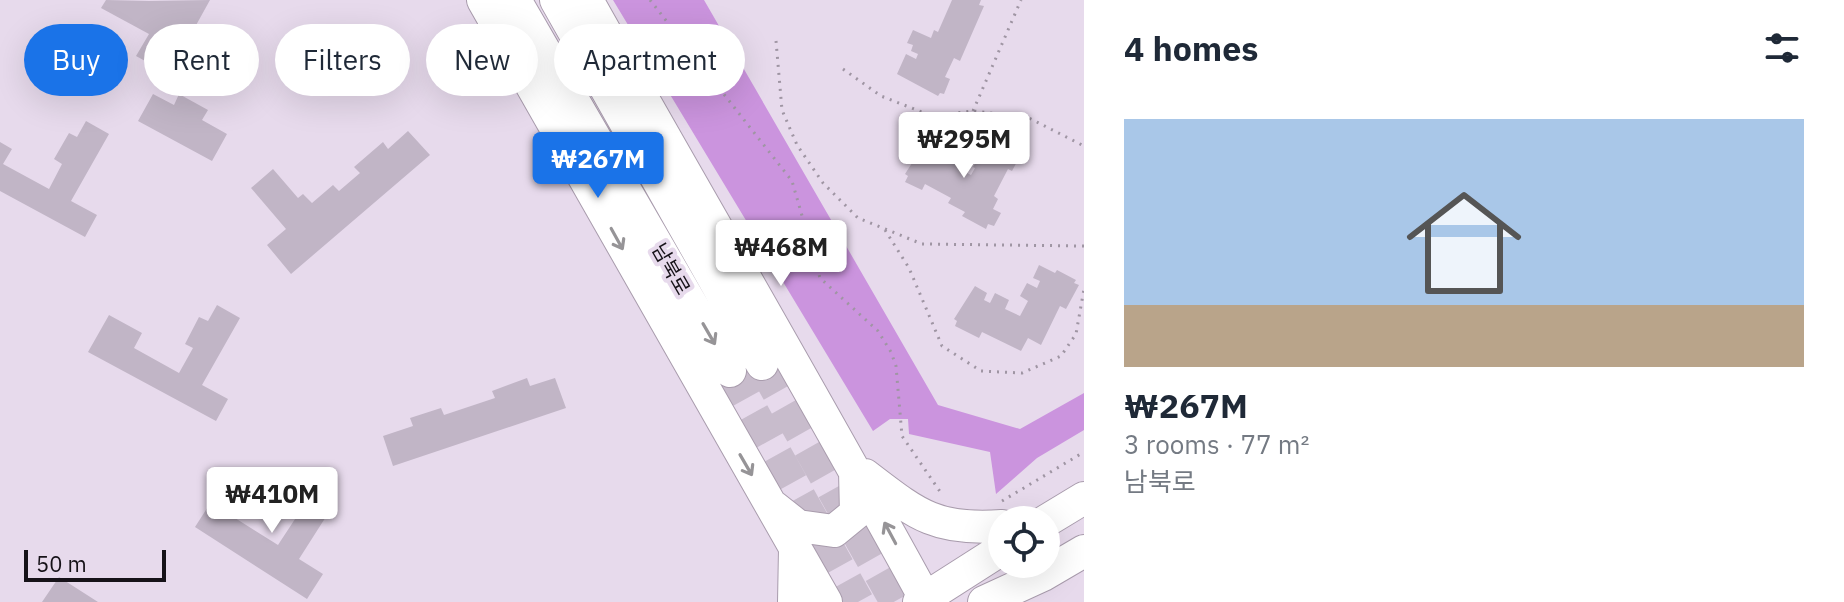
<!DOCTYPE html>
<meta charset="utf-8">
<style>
body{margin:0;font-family:"IBM Plex Sans","Noto Sans KR",sans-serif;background:#f2f2f3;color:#1f2937;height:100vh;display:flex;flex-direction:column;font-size:30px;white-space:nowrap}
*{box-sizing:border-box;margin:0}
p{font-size:26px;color:#747a83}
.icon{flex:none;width:44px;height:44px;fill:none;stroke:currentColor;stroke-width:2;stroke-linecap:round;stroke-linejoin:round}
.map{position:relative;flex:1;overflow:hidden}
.details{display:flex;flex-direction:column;background:#fff;width:760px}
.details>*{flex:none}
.hud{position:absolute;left:24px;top:24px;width:760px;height:72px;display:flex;gap:16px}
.tools{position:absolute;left:988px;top:506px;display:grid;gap:16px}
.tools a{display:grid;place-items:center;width:72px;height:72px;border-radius:50%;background:#fff;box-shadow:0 8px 32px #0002;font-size:40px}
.scale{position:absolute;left:24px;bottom:20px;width:142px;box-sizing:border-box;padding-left:8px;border:4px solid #161218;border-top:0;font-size:22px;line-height:28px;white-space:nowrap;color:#161218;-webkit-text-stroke:6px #e7daec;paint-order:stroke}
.price{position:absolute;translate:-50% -68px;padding:0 18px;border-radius:8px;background:#fff;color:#222;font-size:26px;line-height:52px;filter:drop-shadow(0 2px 4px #0008)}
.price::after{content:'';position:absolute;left:50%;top:48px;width:24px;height:18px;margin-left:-12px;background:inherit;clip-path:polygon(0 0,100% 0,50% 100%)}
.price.selected{background:#1a73e8;color:#fff}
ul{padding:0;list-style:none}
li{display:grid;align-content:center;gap:16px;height:424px;padding:0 40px}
li span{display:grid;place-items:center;height:248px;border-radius:0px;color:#555}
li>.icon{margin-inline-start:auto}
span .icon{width:144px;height:144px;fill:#fffc;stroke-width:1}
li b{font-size:34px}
h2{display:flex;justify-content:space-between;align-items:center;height:96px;padding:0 40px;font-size:34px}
.chip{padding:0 28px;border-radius:36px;background:#fff;box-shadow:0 8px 32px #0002;font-size:28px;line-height:72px}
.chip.selected{background:#1a73e8;color:#fff}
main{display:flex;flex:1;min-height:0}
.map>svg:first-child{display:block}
</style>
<main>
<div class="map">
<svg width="1084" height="602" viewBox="0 0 1084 602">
<rect width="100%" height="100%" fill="#e7daec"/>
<!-- forest -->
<path fill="#cb94de" d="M613 0H704L938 405 1020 429 1084 393V430L1037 458 996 494 990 452 909 434 908 419H890L873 431Z"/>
<!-- building -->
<path fill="#c1b5c6" d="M106 0 149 1 210 0 169 74 136 56 149 34 101 8Z
M952 0H981L979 5 984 6 960 61 954 58 945 77 950 79 944 94 940 93 938 96 897 74 906 54 916 59 918 54 911 51 913 45 907 43 913 30 931 38 934 30 938 32Z
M153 94 174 105 179 94 208 110 202 120 227 134 212 161 138 121Z
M86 121 109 134 71 201 97 215 85 237 0 191V142L12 149 3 164 49 189 62 164 54 159 69 133 77 137Z
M408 131 430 155 291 274 267 245 286 229 251 188 273 169 298 198 303 194 312 203 333 185 339 191 360 173 354 167 383 142 388 149Z
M928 138 943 146 938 155 949 161 953 155 966 162 961 170 971 175 975 168 973 167 989 142 1019 158 1012 171 1008 169 994 196 998 199 993 209 1001 213 994 226 988 224 986 229 962 216 965 212 948 203 951 198 925 184 922 190 905 182 908 176 905 174Z
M1039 265 1055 273 1057 270 1076 280 1074 283 1079 285 1066 309 1060 306 1041 345 1028 338 1021 351 982 332 979 338 955 326 957 321 954 319 975 286 987 293 984 300 990 303 995 293 1009 300 1005 309 1020 316 1028 301 1020 296 1027 283 1037 288 1040 281 1033 278Z
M217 305 240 318 202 385 228 399 216 421 88 352 109 315 142 333 134 348 179 373 193 348 185 344 199 317 208 321Z
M527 378 530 386 555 378 566 408 393 466 383 436 413 426 410 418 441 408 444 415 495 398 492 391Z
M299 478 336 501 299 559 323 574 307 599 195 527 220 488 245 504 235 518 278 545 297 516 281 506Z
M59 577 98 602H42Z"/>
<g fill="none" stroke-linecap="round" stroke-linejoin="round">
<!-- major-tunnel -->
<path stroke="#c8bccc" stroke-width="32" stroke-dasharray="32 16" stroke-linecap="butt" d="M762 364 896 602
M730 371 858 602"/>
<!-- major casing -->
<g stroke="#a99cad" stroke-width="34">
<path id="major" d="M483 0 826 602
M515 0 730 371
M556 0 762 364
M587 0C700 201 817 400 927 602
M865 475C916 514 935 531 1002 526
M774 507 798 526 834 531 856 513 855 471
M1046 521 1084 498
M794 602 795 549
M919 602 1002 549
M984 602 1043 575 1084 551"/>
</g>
<!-- path -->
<path stroke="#9f95a3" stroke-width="3" stroke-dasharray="2 6" stroke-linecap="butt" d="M650 0 792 181 820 278 878 331 891 352 896 366 902 436 941 493
M776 41 782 110 797 145 823 183 858 218 922 244 1084 246
M843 69 881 96 932 116 973 111 1027 117 1084 146
M973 111 1021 0
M885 230 909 268 942 346 981 371 1022 373 1061 356 1076 334 1084 289
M1002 501 1084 452"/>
<!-- major -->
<use href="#major" stroke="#fff" stroke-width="32"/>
</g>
<!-- one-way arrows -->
<defs><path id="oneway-shaft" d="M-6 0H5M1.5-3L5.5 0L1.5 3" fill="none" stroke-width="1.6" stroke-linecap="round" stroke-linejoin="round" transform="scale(2)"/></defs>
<g stroke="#969497">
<use href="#oneway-shaft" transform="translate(617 239) rotate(61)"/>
<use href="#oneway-shaft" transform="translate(709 334) rotate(60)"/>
<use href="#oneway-shaft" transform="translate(746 465) rotate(60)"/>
<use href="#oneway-shaft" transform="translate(890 533) rotate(-118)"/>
</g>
<g text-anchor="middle" stroke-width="8" stroke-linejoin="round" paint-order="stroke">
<!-- street labels -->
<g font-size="20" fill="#161218" stroke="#e7daec">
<text transform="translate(671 269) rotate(60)" y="7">남북로</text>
</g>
</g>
</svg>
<div class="tools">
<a><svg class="icon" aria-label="locate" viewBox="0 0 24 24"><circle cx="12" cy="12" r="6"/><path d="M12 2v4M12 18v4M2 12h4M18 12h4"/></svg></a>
</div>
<div class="scale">50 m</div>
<b class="price" style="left:964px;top:180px">₩295M</b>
<b class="price selected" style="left:598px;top:200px">₩267M</b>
<b class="price" style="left:781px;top:288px">₩468M</b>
<b class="price" style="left:272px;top:535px">₩410M</b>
<div class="hud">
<a class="chip selected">Buy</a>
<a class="chip">Rent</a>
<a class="chip">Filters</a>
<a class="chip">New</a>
<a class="chip">Apartment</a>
</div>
</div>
<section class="details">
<h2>4 homes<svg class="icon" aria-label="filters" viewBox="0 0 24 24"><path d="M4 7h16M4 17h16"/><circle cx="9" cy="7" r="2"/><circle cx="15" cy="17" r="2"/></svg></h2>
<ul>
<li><span style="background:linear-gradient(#a9c7e8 75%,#b9a48a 0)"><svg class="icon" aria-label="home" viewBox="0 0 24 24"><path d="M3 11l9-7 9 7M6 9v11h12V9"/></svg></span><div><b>₩267M</b><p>3 rooms · 77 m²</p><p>남북로</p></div></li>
</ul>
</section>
</main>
